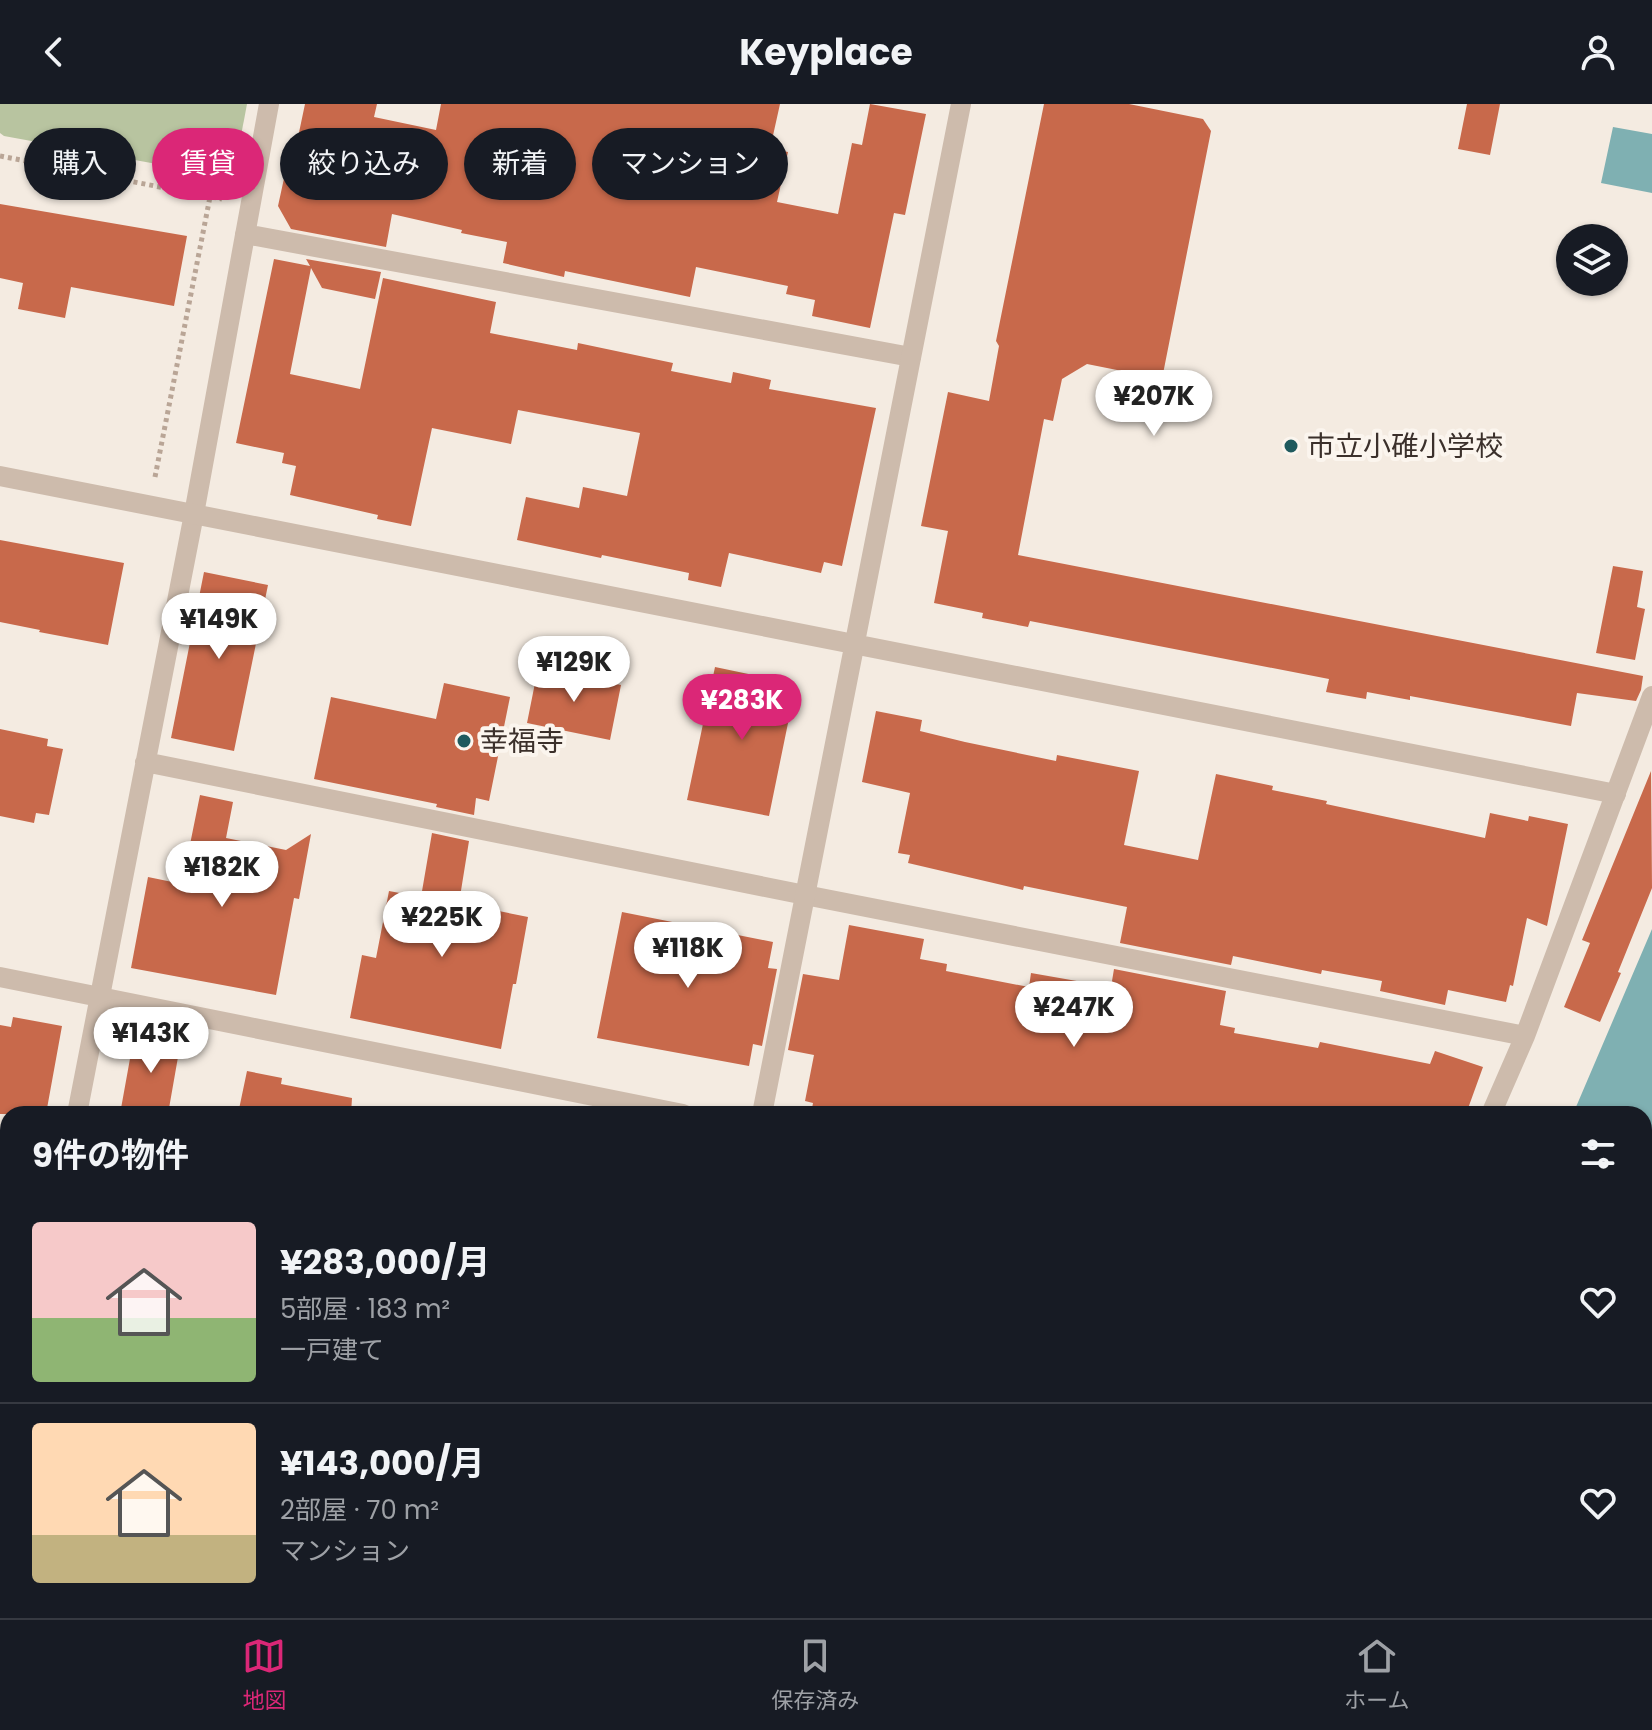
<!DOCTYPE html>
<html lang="ja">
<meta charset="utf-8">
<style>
body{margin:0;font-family:Poppins,"Noto Sans JP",sans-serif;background:#242831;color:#f1f3f6;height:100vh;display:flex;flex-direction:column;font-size:30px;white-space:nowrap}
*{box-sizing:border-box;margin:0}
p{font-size:26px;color:#9ea1a6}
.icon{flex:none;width:44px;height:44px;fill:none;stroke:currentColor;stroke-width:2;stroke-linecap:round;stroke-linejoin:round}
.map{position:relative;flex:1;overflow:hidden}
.drawer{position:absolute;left:0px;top:1002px;width:1652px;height:512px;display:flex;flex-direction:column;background:#171b24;border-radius:24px 24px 0 0;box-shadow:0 2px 6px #0004}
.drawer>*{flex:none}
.banner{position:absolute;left:24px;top:24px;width:800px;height:72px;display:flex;gap:16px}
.tools{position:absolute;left:1556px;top:120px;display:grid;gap:16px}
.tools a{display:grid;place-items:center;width:72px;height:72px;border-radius:50%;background:#171b24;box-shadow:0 2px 6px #0004;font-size:40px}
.price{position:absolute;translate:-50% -68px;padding:0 18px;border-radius:28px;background:#fff;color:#222;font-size:26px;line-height:52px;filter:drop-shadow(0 2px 4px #0008)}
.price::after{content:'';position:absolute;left:50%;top:48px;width:24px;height:18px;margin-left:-12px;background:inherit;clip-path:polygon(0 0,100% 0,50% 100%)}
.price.active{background:#db2777;color:#fff}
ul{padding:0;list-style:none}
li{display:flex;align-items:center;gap:24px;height:200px;padding:0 32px}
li+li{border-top:2px solid #363941}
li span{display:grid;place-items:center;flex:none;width:224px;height:160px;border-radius:8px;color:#555}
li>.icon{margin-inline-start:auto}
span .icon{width:96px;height:96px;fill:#fffc;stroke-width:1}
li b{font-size:34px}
h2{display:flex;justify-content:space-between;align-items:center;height:96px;padding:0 32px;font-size:34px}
.chip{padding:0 28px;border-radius:36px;background:#171b24;box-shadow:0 2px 6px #0004;font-size:28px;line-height:72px}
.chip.active{background:#db2777;color:#fff}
header{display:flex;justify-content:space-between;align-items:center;height:104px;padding:0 32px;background:#171b24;font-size:36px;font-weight:700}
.dock{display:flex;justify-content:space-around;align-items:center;height:112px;border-top:2px solid #363941;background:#171b24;font-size:22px;color:#9ea1a6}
.dock a{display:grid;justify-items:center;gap:4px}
.dock .active{color:#db2777}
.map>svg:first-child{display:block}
</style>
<header><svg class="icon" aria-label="back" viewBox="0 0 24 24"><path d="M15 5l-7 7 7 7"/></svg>Keyplace<svg class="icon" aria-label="person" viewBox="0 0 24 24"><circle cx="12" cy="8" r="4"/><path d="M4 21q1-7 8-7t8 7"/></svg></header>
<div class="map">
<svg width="1652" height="1514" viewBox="0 0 1652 1514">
<rect width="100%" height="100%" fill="#f4ebe1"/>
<!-- green -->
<path fill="#b8c4a0" d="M0 0H247L233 74 4 32 0 29Z"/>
<!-- water -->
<path fill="#7fb0b2" d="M1613 23 1652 30V89L1601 79Z
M1652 825V1073L1644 1092V1010H1573Z
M1322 1506H1442L1437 1514H1316Z"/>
<!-- building -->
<path fill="#c8694b" d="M305 0H377L374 13 436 26 441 0H780L772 36 775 37 774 45 788 48 777 98 838 110 852 39 862 41 870 0 926 10 905 111 894 109 870 224 812 212 815 196 786 190 788 182 696 163 690 193 565 167 564 173 503 159 507 138 461 129 462 126 392 110 386 143 291 125 278 102 288 56 293 57Z
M1044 0H1129L1203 15 1211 27 1162 275 1087 260 1062 275 1053 317 1044 315 1018 451 1643 572 1641 586 1636 597 1577 589 1571 622 1410 592V596L1367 588 1366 595 1326 588 1329 575 1030 517 1028 523 982 514 983 509 934 499 948 427 921 422 948 288 989 297 999 242 996 237Z
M1467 0H1500L1490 51 1458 45Z
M0 100 187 132 174 202 71 183 65 214 18 205 23 179 0 174Z
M274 155 310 162 306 155 381 168 375 195 322 184 311 164 290 270 360 285 383 174 496 198 490 229 577 246 578 239 673 259 671 267 731 279 733 268 771 276 769 285 876 304 842 462 824 458 821 469 729 449 721 483 688 476 689 469 602 451 601 454 517 436 526 393 579 404 583 383 627 392 640 329 518 306 511 340 432 324 411 422 377 415 378 411 290 391 296 362 282 359 284 349 236 339Z
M0 436 124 459 108 541 39 528 40 526 0 518Z
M1613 462 1643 467 1637 503 1645 505 1635 556 1596 549Z
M204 468 268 481 234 647 171 634Z
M715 563 796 580 769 712 687 696Z
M538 564 621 581 610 636 527 619Z
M444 579 510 593 489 697 476 694 474 711 436 703 437 700 314 675 331 593 436 615Z
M876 607 922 616 920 627 965 638 1056 657 1057 651 1139 667 1124 741 1198 756 1216 670 1273 682 1272 686 1327 697 1326 700 1485 734 1490 709 1528 717 1529 712 1568 720 1547 822 1527 814 1513 882 1510 881 1506 898 1448 886 1445 901 1380 887 1382 877 1322 866 1321 870 1233 852 1231 861 1120 839 1127 803 1024 782 1023 786 908 759 910 751 898 749 910 689 862 678Z
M0 625 48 635 47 642 63 645 49 711 36 709 34 719 0 712Z
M1651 667 1652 784 1618 868 1621 869 1600 918 1564 903 1590 839 1582 836Z
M200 691 233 698 226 734 286 746 311 730 299 795 294 794 276 891 131 864 148 773 182 780Z
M432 729 469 737 459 799 528 813 516 880H513L501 945 350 914 362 851 376 854 389 787 421 793Z
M622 808 773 838 768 864 777 865 762 942 753 940 749 962 597 934Z
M849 821 924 835 920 855 947 860 946 867 1029 883 1031 869 1111 883 1114 865 1226 887 1220 921 1235 924 1234 929 1318 944 1320 938 1430 960 1435 947 1483 963 1466 1010H811L813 999 805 997 814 951 788 946 803 870 839 876Z
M13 913 62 922 46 1010H0V921L11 923Z
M135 927 181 936 168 1010H120Z
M247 967 282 974 281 980 352 994 351 1010H238Z"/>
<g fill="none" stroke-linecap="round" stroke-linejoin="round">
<!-- path -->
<path stroke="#b9a596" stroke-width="5" stroke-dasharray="4 4" stroke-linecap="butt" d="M0 52 222 95
M155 373 210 93"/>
<!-- minor -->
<path stroke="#cdbbac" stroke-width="20" d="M245 130 911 253
M145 658 805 791 1525 932
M0 873 683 1010
M77 1010 194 410 269 0
M1491 1010 1525 932 1652 592
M0 1091 8 1093
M1644 1181 1652 1164
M0 1316 8 1318
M0 1401 8 1360
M991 1506 1009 1514
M1201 1514 1209 1506
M1476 1514 1481 1506"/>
<!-- tertiary -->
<path stroke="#cdbbac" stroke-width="20" d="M0 372 1616 690
M762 1010 961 0
M546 1514 548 1506"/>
</g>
<!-- markers -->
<g fill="#1f5a5e" stroke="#fbf5ee" stroke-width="3">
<circle cx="1291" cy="342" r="8"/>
<circle cx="464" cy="637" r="8"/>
</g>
<g text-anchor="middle" stroke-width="8" stroke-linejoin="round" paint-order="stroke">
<!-- poi labels -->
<g font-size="28" fill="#3b302b" stroke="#fbf5ee" text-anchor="start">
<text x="1307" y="352">市立小碓小学校</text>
<text x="480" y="647">幸福寺</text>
</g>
</g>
</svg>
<div class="tools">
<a><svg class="icon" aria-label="layers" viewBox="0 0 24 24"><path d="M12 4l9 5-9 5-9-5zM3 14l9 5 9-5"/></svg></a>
</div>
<b class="price" style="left:1154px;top:334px">¥207K</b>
<b class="price" style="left:219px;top:557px">¥149K</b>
<b class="price" style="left:574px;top:600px">¥129K</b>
<b class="price active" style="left:742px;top:638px">¥283K</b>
<b class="price" style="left:222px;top:805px">¥182K</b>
<b class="price" style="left:442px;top:855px">¥225K</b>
<b class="price" style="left:688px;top:886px">¥118K</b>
<b class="price" style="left:1074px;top:945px">¥247K</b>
<b class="price" style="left:151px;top:971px">¥143K</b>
<div class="banner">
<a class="chip">購入</a>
<a class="chip active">賃貸</a>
<a class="chip">絞り込み</a>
<a class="chip">新着</a>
<a class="chip">マンション</a>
</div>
<section class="drawer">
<h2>9件の物件<svg class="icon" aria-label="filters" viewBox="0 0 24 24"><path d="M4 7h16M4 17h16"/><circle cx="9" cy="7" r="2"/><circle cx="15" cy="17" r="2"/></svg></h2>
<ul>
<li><span style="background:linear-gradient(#f6c9c9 60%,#8fb573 0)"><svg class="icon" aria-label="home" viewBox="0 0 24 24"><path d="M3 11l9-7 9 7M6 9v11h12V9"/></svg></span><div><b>¥283,000/月</b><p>5部屋 · 183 m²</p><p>一戸建て</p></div><svg class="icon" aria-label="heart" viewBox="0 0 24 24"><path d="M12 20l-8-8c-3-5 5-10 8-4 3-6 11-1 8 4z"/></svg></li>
<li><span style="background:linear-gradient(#ffd9b3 70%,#c2b280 0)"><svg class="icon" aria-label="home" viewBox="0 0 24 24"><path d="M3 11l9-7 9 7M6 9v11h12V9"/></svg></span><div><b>¥143,000/月</b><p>2部屋 · 70 m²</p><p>マンション</p></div><svg class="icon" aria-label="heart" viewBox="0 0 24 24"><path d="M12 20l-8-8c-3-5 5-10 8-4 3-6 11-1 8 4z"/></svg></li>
</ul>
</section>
</div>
<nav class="dock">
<a class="active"><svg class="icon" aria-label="map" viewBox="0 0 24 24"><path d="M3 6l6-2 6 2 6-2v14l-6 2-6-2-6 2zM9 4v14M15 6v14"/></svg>地図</a>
<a><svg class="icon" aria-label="saved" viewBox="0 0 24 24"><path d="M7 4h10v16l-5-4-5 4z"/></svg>保存済み</a>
<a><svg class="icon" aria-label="home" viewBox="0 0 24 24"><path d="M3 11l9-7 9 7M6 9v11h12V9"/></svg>ホーム</a>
</nav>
